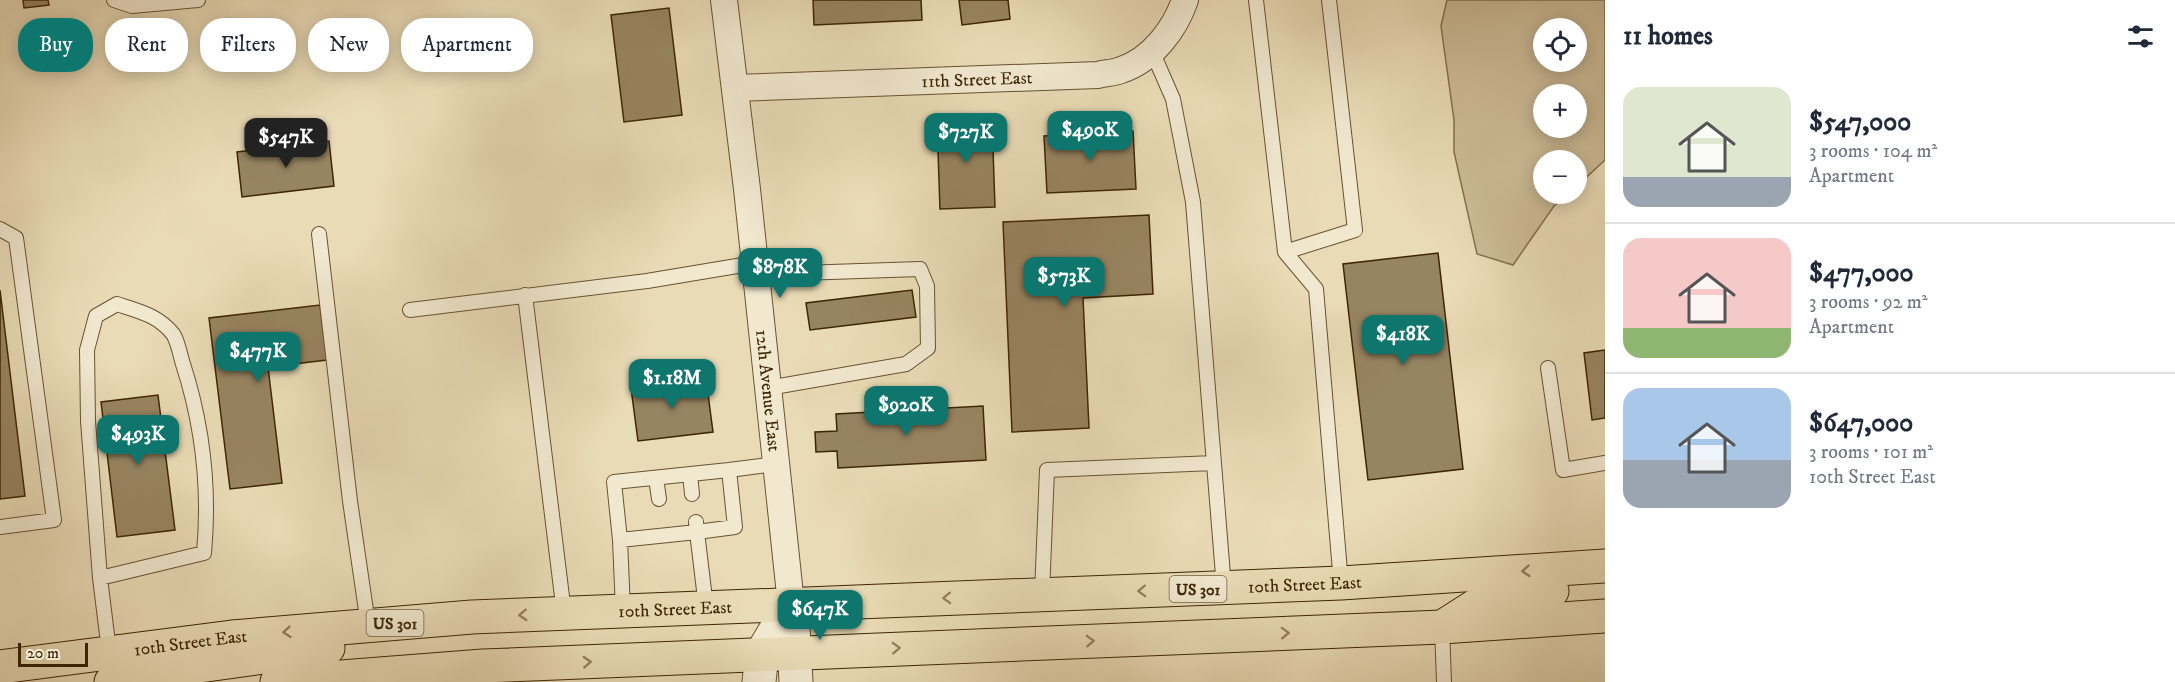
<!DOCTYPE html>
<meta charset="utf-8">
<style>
body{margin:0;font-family:"IM FELL DW Pica",serif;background:#f6f6f7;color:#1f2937;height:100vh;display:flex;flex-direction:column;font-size:22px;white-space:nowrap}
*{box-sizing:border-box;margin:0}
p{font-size:20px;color:#747a83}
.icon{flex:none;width:33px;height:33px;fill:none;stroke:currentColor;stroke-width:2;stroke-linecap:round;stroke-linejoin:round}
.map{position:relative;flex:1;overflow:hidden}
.sheet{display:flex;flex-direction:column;background:#fff;width:570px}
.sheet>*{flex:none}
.hud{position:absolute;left:18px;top:18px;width:570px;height:54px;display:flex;gap:12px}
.fabs{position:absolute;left:1533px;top:18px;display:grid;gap:12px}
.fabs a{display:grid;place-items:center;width:54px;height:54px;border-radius:50%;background:#fff;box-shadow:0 3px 15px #0003;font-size:30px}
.scale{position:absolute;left:18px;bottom:15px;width:70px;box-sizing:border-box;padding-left:6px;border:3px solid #3e2604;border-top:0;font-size:16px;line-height:21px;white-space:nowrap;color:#3e2604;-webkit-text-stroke:4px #f1e8d0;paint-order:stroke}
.price{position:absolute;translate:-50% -51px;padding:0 14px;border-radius:12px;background:#0f766e;color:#fff;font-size:20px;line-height:39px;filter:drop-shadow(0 2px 3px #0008)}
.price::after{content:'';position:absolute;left:50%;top:36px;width:18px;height:14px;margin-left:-9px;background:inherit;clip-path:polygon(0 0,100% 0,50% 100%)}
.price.current{background:#222;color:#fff}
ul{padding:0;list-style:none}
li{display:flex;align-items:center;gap:18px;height:150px;padding:0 18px}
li+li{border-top:2px solid #e0e1e3}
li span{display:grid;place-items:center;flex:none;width:168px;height:120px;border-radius:18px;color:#555}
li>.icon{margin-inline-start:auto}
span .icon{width:72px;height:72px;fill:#fffc;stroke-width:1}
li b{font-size:26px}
h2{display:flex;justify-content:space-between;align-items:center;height:72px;padding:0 18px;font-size:26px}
.chip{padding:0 21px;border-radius:24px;background:#fff;box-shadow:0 3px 15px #0003;font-size:21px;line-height:54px}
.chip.current{background:#0f766e;color:#fff}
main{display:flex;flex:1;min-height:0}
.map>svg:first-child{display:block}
</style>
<main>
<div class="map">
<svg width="1605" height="682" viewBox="0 0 1605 682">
<rect width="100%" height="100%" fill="#e9dbb6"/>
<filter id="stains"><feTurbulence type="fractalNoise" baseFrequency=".00333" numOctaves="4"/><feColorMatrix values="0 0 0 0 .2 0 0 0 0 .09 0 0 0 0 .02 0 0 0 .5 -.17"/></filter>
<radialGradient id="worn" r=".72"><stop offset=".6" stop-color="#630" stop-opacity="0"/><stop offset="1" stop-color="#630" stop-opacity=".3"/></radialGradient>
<!-- green -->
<path fill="#ccbc98" stroke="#85714e" stroke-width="1.5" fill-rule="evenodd" d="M1447 0H1605V160L1577 186 1576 160H1544V194H1568L1554 206 1513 265 1477 254 1454 152V120L1441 26ZM1544 28H1576V62H1544ZM1544 94H1576V128H1544Z"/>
<!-- building -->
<path fill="#978461" stroke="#3e2604" stroke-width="1.5" d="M23 0H48L49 5 24 8Z
M813 0H921L922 20 814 25Z
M959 0H1008L1010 19 962 25Z
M669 8 682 115 624 122 611 15Z
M992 120 995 207 940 209 937 122Z
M1133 131 1136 189 1047 193 1044 136Z
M329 141 334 186 242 197 237 152Z
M1149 215 1153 294 1083 298 1089 428 1012 432 1003 222Z
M1438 253 1463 469 1368 480 1343 264Z
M0 290 25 496 0 499Z
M912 290 916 317 810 330 806 303Z
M320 305 327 360 268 367 282 483 230 489 209 318Z
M1605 350V418L1592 420 1584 353Z
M706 379 713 432 638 441 631 388Z
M158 395 175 530 117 537 101 402Z
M983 406 986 460 838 468 837 451 816 452 815 432 837 431 836 414Z"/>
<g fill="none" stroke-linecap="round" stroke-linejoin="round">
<!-- service casing -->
<g stroke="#695330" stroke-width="16">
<path id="service" d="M114 0 132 6 198 0
M1256 0 1285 252 1316 289 1341 583
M1152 51 1173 99 1193 202 1224 588
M0 229 16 238 54 520 0 527
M319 234 350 501 368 624
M1285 252 1355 230 1329 0
M525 295 564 613
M410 310 647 281 755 263 771 274 920 269 927 286 928 348 906 364 768 388
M1548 368 1563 470 1605 463
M690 474 692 494
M656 478 659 499
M696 522 697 532 735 527 729 470 776 464
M620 540 614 482 729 470
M100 578 204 553C210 488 203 426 183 364 180 355 178 341 173 334 158 315 138 311 117 304L96 316 87 350 88 421 100 578 109 651
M1042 594 1047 470 1214 463
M623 610 620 540 697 532 706 607
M1442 627 1444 682"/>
</g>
<!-- minor casing -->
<g stroke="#695330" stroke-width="28">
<g id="minor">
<path id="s1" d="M724 0 747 189 791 604"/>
<path id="s2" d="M735 88 1098 75C1105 73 1114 73 1121 70 1152 60 1175 29 1185 0"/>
</g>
</g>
<!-- tertiary casing -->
<g stroke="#695330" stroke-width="35">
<path id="tertiary" d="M793 626 796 682
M759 682 762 653 791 604"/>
</g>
<!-- primary casing -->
<g stroke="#3e2604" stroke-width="35">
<g id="primary">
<path d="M1447 624 1483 601 1515 594 1552 591"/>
<path id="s3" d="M0 667 232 637 472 617 1341 583 1605 566"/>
<path d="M111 682 127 676 328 648"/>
<path d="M277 682 483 666 1442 627 1605 616"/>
</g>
</g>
<!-- service -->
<use href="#service" stroke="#f1e8d0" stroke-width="14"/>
<!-- minor -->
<use href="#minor" stroke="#f1e8d0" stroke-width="26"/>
<!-- tertiary -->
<use href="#tertiary" stroke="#f1e8d0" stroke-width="33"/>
<!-- primary -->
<use href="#primary" stroke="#e9dbb6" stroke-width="33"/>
</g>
<!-- one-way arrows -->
<defs><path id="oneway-chevron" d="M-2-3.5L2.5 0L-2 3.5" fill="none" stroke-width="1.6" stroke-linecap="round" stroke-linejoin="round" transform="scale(1.5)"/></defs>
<g stroke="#94805d">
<use href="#oneway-chevron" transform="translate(1526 571) rotate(176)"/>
<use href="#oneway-chevron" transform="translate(1142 591) rotate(178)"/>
<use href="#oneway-chevron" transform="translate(947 598) rotate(178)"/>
<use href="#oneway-chevron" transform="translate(523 615) rotate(177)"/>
<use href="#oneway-chevron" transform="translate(287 632) rotate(175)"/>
<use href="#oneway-chevron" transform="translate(1285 633) rotate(-2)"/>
<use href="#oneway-chevron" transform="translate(1090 641) rotate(-2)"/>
<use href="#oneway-chevron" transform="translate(896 648) rotate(-2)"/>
<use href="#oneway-chevron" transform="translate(587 662) rotate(-3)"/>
</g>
<g text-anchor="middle" stroke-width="4.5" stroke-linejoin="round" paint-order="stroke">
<!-- shield labels -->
<g fill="#f1e8d0" stroke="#746041" stroke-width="1.5">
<rect x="1169.5" y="576" width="57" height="26" rx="4.5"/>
<rect x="366.5" y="610" width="57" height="26" rx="4.5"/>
</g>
<g font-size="16" font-weight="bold" fill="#3e2604">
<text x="1198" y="595">US 301</text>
<text x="395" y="629">US 301</text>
</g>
<!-- street labels -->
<g font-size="18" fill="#3e2604" stroke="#f1e8d0">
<text dy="6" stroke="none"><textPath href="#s2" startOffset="242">11th Street East</textPath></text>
<text dy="6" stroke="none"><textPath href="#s1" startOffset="393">12th Avenue East</textPath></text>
<text dy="6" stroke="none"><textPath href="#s3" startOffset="1308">10th Street East</textPath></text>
<text dy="6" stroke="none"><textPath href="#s3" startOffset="678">10th Street East</textPath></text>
<text dy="6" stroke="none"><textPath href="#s3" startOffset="192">10th Street East</textPath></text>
</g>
</g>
<rect width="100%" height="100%" filter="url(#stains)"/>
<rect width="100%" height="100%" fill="url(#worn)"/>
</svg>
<div class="fabs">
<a><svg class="icon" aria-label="locate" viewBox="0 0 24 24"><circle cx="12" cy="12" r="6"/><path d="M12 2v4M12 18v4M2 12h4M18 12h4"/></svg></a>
<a>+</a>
<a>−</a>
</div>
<div class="scale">20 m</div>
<b class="price" style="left:1090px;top:162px">$490K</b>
<b class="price" style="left:966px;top:164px">$727K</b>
<b class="price current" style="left:286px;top:169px">$547K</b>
<b class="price" style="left:780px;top:299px">$878K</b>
<b class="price" style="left:1064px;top:308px">$573K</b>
<b class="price" style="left:1403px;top:366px">$418K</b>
<b class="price" style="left:258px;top:383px">$477K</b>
<b class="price" style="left:672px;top:410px">$1.18M</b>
<b class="price" style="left:906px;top:437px">$920K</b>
<b class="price" style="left:138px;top:466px">$493K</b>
<b class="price" style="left:820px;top:641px">$647K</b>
<div class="hud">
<a class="chip current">Buy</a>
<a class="chip">Rent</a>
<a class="chip">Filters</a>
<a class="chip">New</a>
<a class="chip">Apartment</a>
</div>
</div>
<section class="sheet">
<h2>11 homes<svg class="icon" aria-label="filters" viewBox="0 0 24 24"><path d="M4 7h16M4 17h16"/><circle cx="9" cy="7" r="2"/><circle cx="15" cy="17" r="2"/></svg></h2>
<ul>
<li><span style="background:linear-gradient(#dfe7d0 75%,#9aa5b1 0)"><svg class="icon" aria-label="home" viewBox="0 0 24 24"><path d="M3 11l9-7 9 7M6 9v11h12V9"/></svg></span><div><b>$547,000</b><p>3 rooms · 104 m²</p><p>Apartment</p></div></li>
<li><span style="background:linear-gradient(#f6c9c9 75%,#8fb573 0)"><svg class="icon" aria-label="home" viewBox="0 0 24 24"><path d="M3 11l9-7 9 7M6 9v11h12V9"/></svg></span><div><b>$477,000</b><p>3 rooms · 92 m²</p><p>Apartment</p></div></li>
<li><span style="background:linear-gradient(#a9c7e8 60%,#9aa5b1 0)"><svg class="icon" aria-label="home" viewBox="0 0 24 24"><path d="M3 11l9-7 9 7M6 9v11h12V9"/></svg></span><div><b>$647,000</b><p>3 rooms · 101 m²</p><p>10th Street East</p></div></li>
</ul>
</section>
</main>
